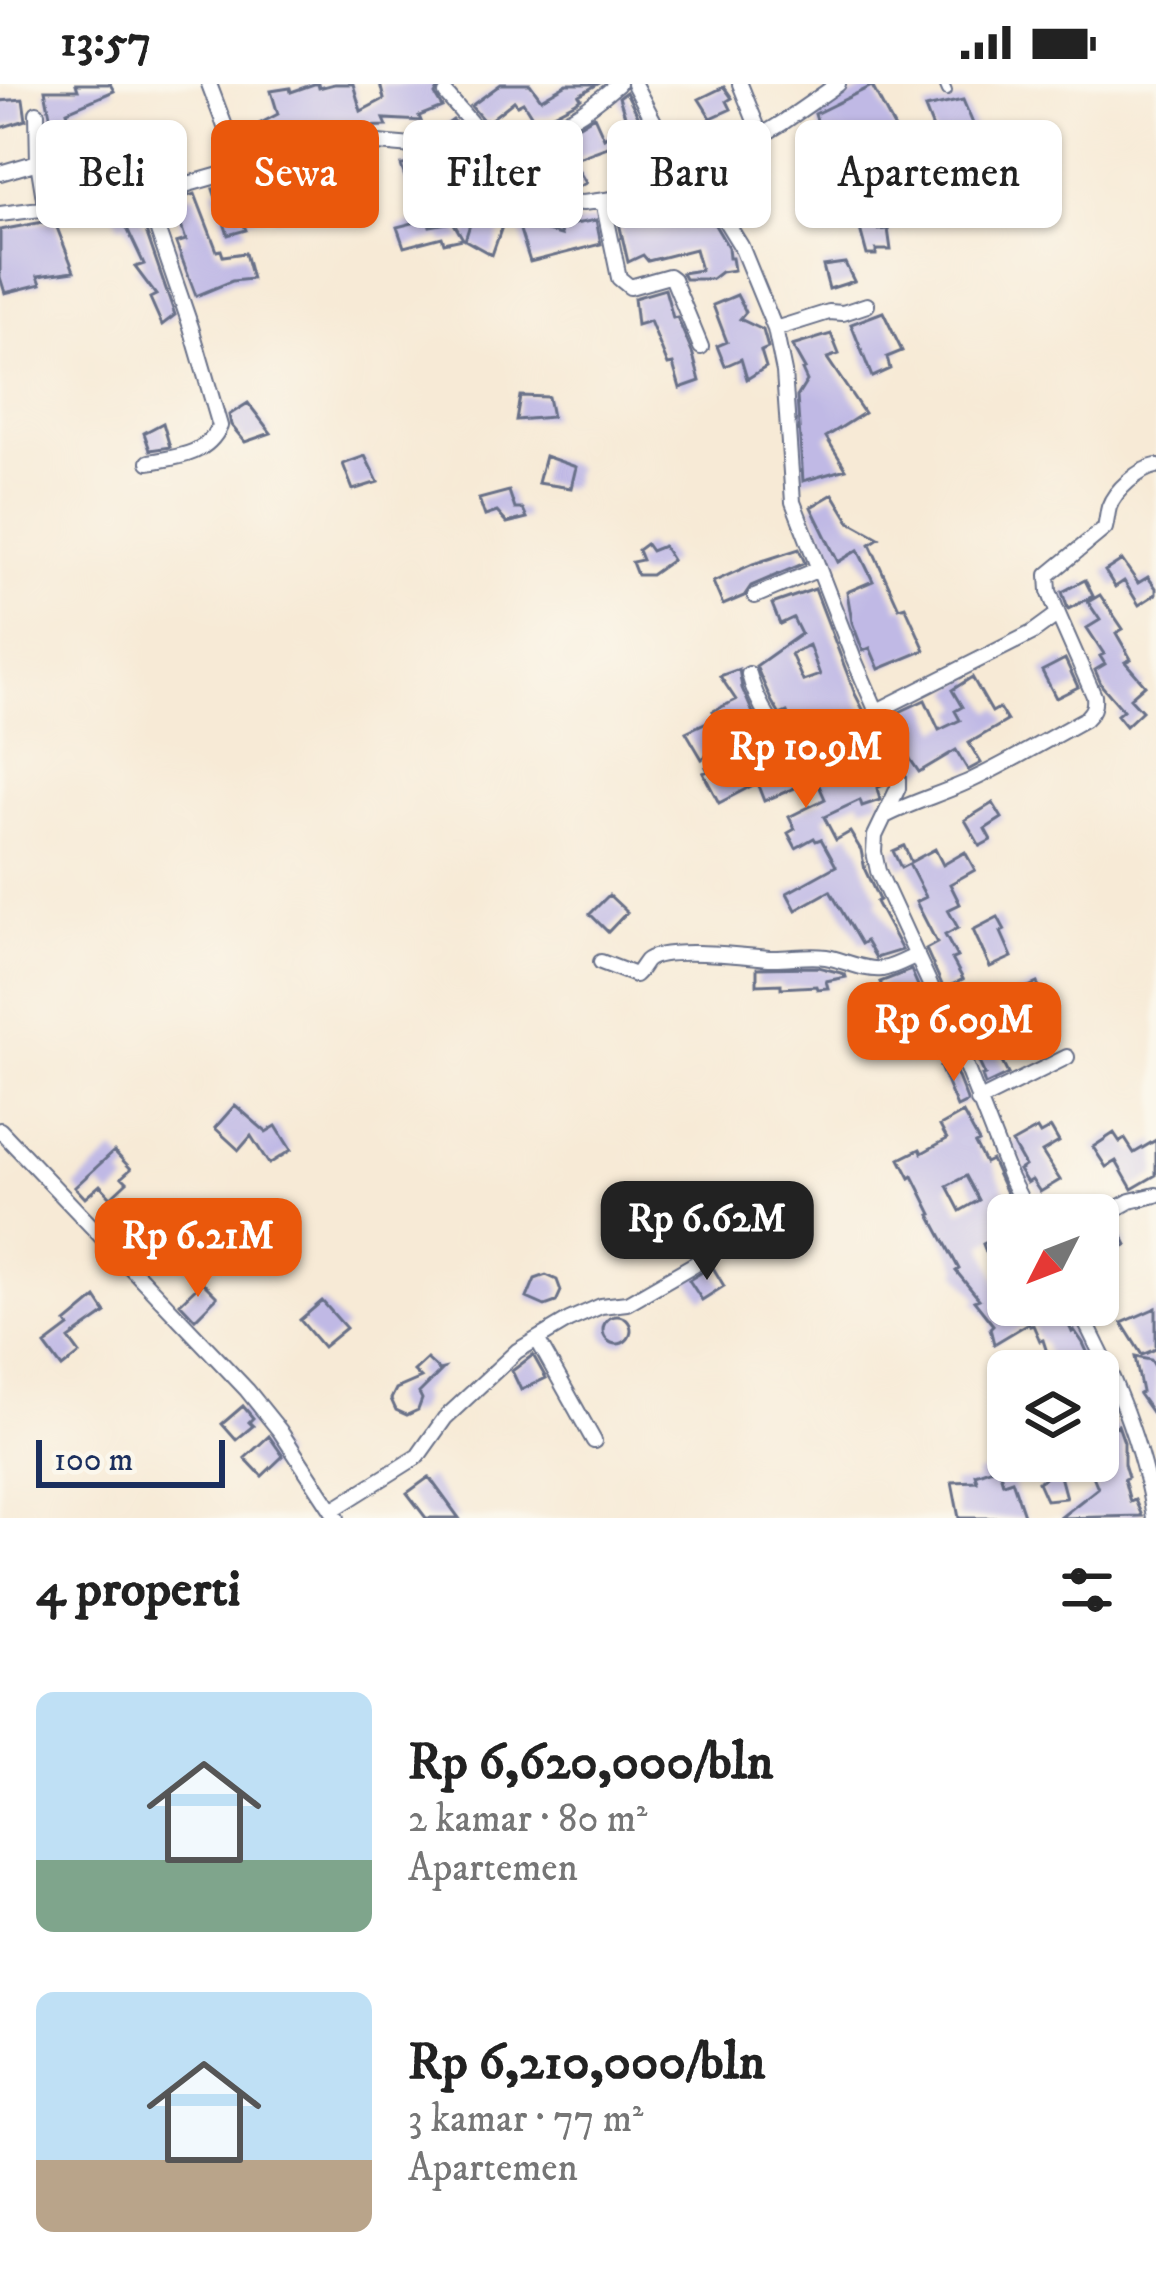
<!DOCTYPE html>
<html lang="id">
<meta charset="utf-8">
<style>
body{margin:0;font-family:"IM FELL DW Pica",serif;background:#f6f6f6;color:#222;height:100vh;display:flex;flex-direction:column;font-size:45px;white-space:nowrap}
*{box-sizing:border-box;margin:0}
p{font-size:39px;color:#767676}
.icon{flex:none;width:66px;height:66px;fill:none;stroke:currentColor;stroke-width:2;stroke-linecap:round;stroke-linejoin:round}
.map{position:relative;height:1434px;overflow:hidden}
.drawer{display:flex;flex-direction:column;background:#fff;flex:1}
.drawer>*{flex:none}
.hud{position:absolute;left:36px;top:36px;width:1086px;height:108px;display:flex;gap:24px}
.needle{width:78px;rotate:228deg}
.tools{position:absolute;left:987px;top:1110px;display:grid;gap:24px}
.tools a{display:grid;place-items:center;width:132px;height:132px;border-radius:18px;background:#fff;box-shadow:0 3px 9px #0004;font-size:60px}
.scale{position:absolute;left:36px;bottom:30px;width:189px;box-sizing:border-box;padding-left:12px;border:6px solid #1b2f5e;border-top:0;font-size:33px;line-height:42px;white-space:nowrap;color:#1b2f5e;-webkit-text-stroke:9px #fbf7ec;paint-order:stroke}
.price{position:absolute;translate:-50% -102px;padding:0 27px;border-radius:24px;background:#ea580c;color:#fff;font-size:39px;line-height:78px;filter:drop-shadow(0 3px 6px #0008)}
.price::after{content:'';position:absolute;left:50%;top:72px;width:36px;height:27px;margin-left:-18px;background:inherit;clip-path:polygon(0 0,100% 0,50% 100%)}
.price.selected{background:#222;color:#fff}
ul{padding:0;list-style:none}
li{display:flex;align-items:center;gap:36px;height:300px;padding:0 36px}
li span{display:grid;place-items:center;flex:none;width:336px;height:240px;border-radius:18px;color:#555}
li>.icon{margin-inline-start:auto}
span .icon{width:144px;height:144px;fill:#fffc;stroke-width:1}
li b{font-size:51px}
h2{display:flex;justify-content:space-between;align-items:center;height:144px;padding:0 36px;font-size:51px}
.chip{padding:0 42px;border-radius:18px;background:#fff;box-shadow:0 3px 9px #0004;font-size:42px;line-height:108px}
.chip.selected{background:#ea580c;color:#fff}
.status{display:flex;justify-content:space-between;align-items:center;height:84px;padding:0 60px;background:#fff;direction:ltr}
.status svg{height:33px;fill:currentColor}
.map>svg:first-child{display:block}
</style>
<div class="status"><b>13:57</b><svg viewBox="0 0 49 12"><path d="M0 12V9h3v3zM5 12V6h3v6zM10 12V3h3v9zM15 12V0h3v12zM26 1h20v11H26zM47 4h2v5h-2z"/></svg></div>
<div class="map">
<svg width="1156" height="1434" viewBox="0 0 1156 1434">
<rect width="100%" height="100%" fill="#fbf7ec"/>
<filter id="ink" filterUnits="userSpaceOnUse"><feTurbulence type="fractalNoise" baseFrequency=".00833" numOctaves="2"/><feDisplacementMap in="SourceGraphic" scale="24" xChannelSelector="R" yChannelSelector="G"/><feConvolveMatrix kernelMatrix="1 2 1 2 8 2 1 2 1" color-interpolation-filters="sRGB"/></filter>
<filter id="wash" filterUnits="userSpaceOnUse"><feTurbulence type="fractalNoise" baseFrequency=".004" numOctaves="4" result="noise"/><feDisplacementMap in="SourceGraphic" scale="48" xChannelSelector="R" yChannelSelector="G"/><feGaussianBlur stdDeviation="2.7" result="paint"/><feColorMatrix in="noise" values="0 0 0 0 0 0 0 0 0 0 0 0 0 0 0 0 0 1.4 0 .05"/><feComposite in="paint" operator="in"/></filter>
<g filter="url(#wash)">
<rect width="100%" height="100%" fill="#f7ead6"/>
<g id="blocks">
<!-- building -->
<path fill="#c0b9e5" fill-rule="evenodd" d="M76 0H110L114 7 67 27 74 53 49 65V42L52 41 45 6H78Z
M314 0H318L319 4 334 0H353L361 27 384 15 380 0H441L435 11 442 23 419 32 421 37 384 35 387 42 357 43 359 49 286 65 283 57 253 71 240 50 278 30 271 7 290 4 291 8Z
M501 0H530L541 15 567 0H598L579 11 581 14 576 18 551 31 533 34 523 18 517 21 514 17 490 36H483L471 22Z
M872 2 917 86 841 112 815 30Z
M724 3 732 14 727 17 731 25 711 34 699 15Z
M626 8 645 45 642 46 644 53 630 54 633 61 617 70 610 62 572 76 586 99 570 107 547 105 538 86 527 90 520 84 509 87 500 67 547 61 594 32 604 54 627 38 619 13Z
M23 15 26 36 0 44V17Z
M963 16 979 54 941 65 925 24Z
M453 36 468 52 471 63 459 70 445 62 434 50Z
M426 79 432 100 409 105 401 81Z
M104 83 107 105 55 112 53 100Z
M448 90 457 95 458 100 467 101 471 112 445 117 435 94Z
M287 93 304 125 275 135 273 131 242 136 246 146 228 151 213 105 255 99 258 106Z
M695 109 700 128 706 126 728 163 729 174H732L734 186 721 188 712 195H685L682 189 701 186 695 165 648 177 643 171 628 178 617 130 667 119Z
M195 110 217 167 221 166 223 172 245 169 252 195 232 197 196 212 176 159 186 156 172 116Z
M477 118 506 131 492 171 465 156Z
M138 124 175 231 162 241 150 214 156 211 135 183 144 180 125 140 119 142 113 127Z
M428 135 430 142 453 138 463 155 444 159 442 153 404 163 397 143Z
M54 136 74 187 38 192 41 200 5 209 0 193V146Z
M596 136 601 160 530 178 519 143 538 138 540 145 561 151 559 143Z
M875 139 878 146 888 145 891 166H876V171H867L859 141Z
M845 179 854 197 829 205 823 182Z
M665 205 673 234 677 233 693 271 700 297 680 304 673 280 668 281 650 237 637 241 634 214Z
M737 211 746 228 740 235 763 246 768 264 761 267 766 283 747 295 741 275 725 282 717 262 727 258 713 221Z
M883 228 902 267 887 273 890 285 872 293 851 240Z
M831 250 839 270 827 274 864 329 826 353 846 385 803 397 797 313 807 297 802 286 805 285 792 262Z
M520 312 548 313 552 333 516 336Z
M248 319 271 349 245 358 231 341 229 331Z
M163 339 170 363 150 366 144 349Z
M365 372 378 398 353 406 343 380Z
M545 372 576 383 571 404 538 399Z
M509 407 515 425H523L527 434 507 439 497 428 485 432 479 415Z
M833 410 850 438 879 454 870 460 899 524 905 522 925 566 879 585 870 564 863 567 852 538 847 508 873 497 858 466 838 478 811 423Z
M646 460 651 467 663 462 672 476 651 491H637L632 478 642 476 638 466Z
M799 465 805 479 751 502 744 512 723 521 713 498 753 480Z
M1122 476 1138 499 1148 493 1156 504V510L1139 521 1124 497 1115 503 1105 487Z
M1085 496 1093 512 1068 525 1062 508Z
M815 505 855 610 869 637 825 652 822 653 819 645 798 654 787 628 780 631 772 618 756 582 801 550 793 534 780 540 772 520ZM809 561 820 591 803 597 791 570Z
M1100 511 1123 545 1116 549 1131 575 1125 578 1145 601 1130 614 1142 627 1126 642 1117 631 1123 626 1102 602 1095 586 1105 580 1100 572 1104 570 1087 544 1100 536 1088 518Z
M1065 575 1078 603 1056 614 1042 587Z
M739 585 742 604 753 629 767 652 795 686 870 661 872 664 863 668 872 690 881 687 886 700 877 704 880 716 862 722 860 716 824 733 836 756 850 748 861 766 865 786 879 816 876 818 902 866 876 874 866 857 861 860 830 807 796 826 787 809 836 782 821 755 816 757 814 754 796 764 788 749 795 745 789 733 825 715 816 695 764 717 757 699 719 719 703 689 708 687 706 683 728 674 737 691 756 681 749 665 760 660 751 639 702 675 686 648 717 633 713 627 736 616 720 592Z
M972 593 992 628 999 624 1007 637 969 659 981 679 968 686 956 666 919 688 902 663 891 632 925 616 939 646 960 636 955 627 962 623 952 606Z
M993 719 1002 734 985 745 991 756 980 762 965 736Z
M904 762 911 778 935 765 943 781 965 768 975 786 950 800 960 820 948 826 958 844 945 851 957 873 952 875 963 895 944 905 926 865 937 859 916 818 926 813 909 780 901 784 893 767Z
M609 811 627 828 608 848 590 830Z
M998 833 1005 846 1001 848 1012 873 990 883 973 846Z
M818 883 845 890 846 893 826 897 828 904 817 905 816 902 781 904V900L757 901V884Z
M911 886 922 911 909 917 905 908 888 915 880 898Z
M1037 899 1044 915 1019 927 1011 911Z
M971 917 1008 990 985 1001 982 992 985 991 954 925Z
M952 978 967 1016V1018L957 1023 940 983Z
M235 1021 266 1048 276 1042 291 1066 269 1080 251 1052 239 1066 215 1044Z
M963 1029 979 1058 975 1060 985 1079 991 1076 1016 1131H1008V1170L999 1152 983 1160 1006 1221H1059L1072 1248 1074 1246 1083 1259 1096 1287H1053L1043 1256 1040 1257 1033 1241 1030 1242 1029 1239 994 1260 990 1244 993 1241 974 1217 979 1215 956 1187 959 1185 930 1131 932 1130 913 1092 910 1094 900 1075 920 1065 922 1069 947 1055 940 1042ZM966 1092 979 1116 960 1127 947 1102Z
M1051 1044 1059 1058 1042 1068 1060 1096 1040 1108 1032 1096 1027 1099 1019 1086 1025 1082 1012 1059 1037 1045 1040 1050Z
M1114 1049 1120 1058 1125 1055 1134 1069 1156 1056V1091L1132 1105 1116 1077 1106 1083 1093 1063Z
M114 1067 131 1085 122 1093 127 1098 111 1113 100 1101 85 1114 75 1103Z
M706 1119 715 1143 690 1152 681 1129Z
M188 1125 205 1141 191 1157 174 1141Z
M1117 1141 1127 1161 1107 1172 1104 1166 1098 1169V1150Z
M712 1182 724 1202 702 1216 689 1196Z
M546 1191 557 1196 561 1207 556 1218 545 1222 527 1214 535 1195Z
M202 1198 217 1213 195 1235 180 1219Z
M96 1214 106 1229 69 1255 80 1270 62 1284 45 1261 69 1243 66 1239Z
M322 1217 346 1244 323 1263 300 1236Z
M1156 1224V1265L1142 1271 1122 1239Z
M603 1246a14 14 0 1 1 28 0a14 14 0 1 1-28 0Z
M533 1271 546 1294 521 1306 512 1287Z
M1135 1273 1151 1276 1156 1284V1334L1139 1310 1142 1308Z
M427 1275 439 1286 443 1285 419 1309 422 1315 418 1326 407 1331 396 1326 391 1315 396 1305 421 1294 414 1287Z
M243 1322 253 1334 249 1338 253 1342 236 1356 222 1340Z
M1109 1331 1113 1343 1118 1341 1124 1358V1380L1128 1393 1124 1395 1130 1418 1135 1416 1142 1432 1060 1434 1098 1404 1087 1377H1098V1335Z
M269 1352 283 1372 262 1392 245 1374Z
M1040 1377H1056L1066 1414 1046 1416 1038 1398 1046 1393Z
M998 1382 1003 1399 1012 1396 1025 1434H959L952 1398 977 1397 975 1390Z
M429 1393 459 1434H426L407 1409Z"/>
</g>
</g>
<g filter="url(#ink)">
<use href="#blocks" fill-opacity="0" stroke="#687088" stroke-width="3"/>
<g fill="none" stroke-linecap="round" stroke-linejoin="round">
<!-- service casing -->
<g stroke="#687088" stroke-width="12">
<path id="service" d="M944 0 947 7"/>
</g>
<!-- minor casing -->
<g stroke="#687088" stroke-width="18">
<path id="minor" d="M209 0 241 85
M634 0 686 98
M740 0 761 52
M446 10 478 47 494 104
M37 29 38 78
M478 47C551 48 561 47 618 0
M0 89 38 78 46 127
M698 92 741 162 775 245 784 288 793 418 853 573 884 644 898 686V704L875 752 874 768 878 787 956 957 1010 1094 1029 1131
M146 112 191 243 220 342C207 371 177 373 149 378
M603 117 619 194 630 203 669 192 673 195 701 263
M0 130 146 112 241 85 378 59 424 63 494 104 539 116 583 119 665 108 686 98 782 39 838 0
M775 245 829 228 843 229 867 221
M755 512 819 485
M749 590C756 618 778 654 800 673L884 644
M877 627 1032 549 1058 530 1049 507 1048 491 1105 444C1107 437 1107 430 1109 423 1115 406 1139 385 1156 382
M885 732C914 717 945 709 974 695 1012 677 1048 655 1085 635 1093 627 1095 623 1094 612L1058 530
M601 878 635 891C640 887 642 882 646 877 661 862 747 872 769 874 788 875 807 870 826 873 844 876 864 887 882 885 894 883 906 876 917 871
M978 1017 1067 973
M0 1046 247 1306 280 1347 337 1434
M1098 1135 1130 1117 1156 1111
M1076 1221C1111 1283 1144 1364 1154 1434
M537 1255 594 1357
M332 1426 418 1372 445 1334 517 1267 569 1236 601 1222 627 1219 705 1174"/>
</g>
<!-- service -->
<use href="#service" stroke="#fff" stroke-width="8"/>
<!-- minor -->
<use href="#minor" stroke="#fff" stroke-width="14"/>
</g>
</g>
</svg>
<div class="tools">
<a><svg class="needle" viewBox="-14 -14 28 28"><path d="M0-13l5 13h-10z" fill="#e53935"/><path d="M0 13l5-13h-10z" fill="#767676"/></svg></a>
<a><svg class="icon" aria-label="layers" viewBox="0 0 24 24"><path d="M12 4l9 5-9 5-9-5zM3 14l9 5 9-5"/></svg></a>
</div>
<div class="scale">100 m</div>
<b class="price" style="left:806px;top:727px">Rp 10.9M</b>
<b class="price" style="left:954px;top:1000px">Rp 6.09M</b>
<b class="price selected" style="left:707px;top:1199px">Rp 6.62M</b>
<b class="price" style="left:198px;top:1216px">Rp 6.21M</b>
<div class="hud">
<a class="chip">Beli</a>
<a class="chip selected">Sewa</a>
<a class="chip">Filter</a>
<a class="chip">Baru</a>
<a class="chip">Apartemen</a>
</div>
</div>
<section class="drawer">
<h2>4 properti<svg class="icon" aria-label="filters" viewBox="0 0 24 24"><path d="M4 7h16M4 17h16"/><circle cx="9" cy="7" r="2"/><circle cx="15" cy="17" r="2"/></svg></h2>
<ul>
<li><span style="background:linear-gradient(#bfe0f5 70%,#7fa58c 0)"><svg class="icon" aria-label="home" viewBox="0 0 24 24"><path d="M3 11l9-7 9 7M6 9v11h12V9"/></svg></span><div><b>Rp 6,620,000/bln</b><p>2 kamar · 80 m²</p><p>Apartemen</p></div></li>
<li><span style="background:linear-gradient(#bfe0f5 70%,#b9a48a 0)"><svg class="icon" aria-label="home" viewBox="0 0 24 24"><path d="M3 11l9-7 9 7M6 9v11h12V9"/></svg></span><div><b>Rp 6,210,000/bln</b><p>3 kamar · 77 m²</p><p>Apartemen</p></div></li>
</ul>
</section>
